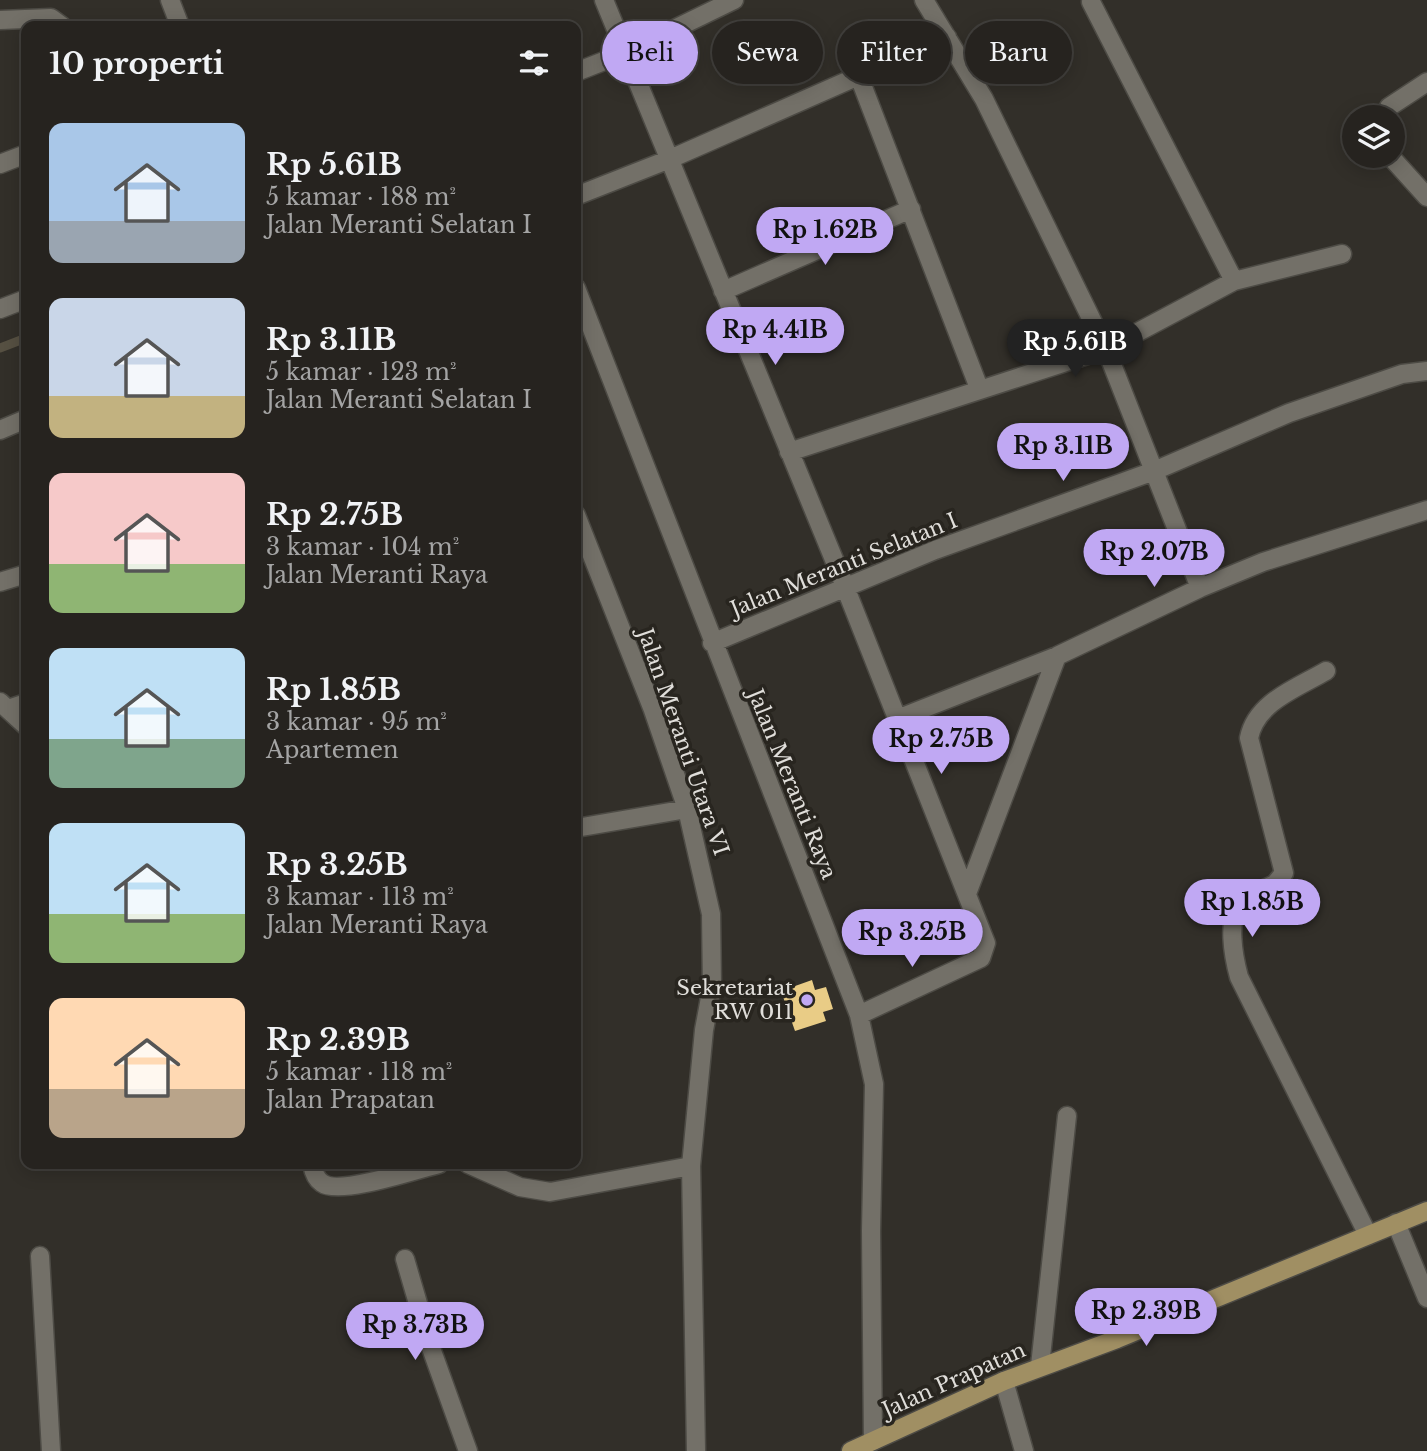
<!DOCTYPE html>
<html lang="id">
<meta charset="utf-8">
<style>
body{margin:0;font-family:"Libre Baskerville",serif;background:#2e2b28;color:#f1f3f6;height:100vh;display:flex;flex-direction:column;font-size:26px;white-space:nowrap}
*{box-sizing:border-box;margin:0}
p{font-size:23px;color:#a4a4a4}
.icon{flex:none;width:38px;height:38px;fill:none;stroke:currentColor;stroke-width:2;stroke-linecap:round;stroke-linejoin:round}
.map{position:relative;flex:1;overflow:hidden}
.sheet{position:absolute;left:21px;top:21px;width:560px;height:1148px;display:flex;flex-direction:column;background:#26231f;border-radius:14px;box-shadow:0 4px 18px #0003,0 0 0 2px #42403d}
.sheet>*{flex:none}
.banner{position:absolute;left:602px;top:21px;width:665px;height:63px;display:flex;gap:14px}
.fabs{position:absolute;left:1342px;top:105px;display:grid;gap:14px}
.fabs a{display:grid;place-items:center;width:63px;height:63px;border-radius:50%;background:#26231f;box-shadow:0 4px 18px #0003,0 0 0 2px #42403d;font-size:35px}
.price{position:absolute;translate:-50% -60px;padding:0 16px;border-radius:24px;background:#c0a8f3;color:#111;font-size:23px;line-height:46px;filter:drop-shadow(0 2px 4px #0008)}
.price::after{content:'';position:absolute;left:50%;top:42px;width:21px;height:16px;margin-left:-10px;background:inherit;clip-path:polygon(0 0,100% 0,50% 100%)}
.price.active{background:#222;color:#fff}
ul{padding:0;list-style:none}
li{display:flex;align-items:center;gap:21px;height:175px;padding:0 28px}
li span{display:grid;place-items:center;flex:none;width:196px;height:140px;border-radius:14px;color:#555}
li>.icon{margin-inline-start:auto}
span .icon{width:84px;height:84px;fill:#fffc;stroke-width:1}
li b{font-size:30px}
h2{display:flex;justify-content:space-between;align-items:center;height:84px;padding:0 28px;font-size:30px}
.tag{padding:0 24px;border-radius:32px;background:#26231f;box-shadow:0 4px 18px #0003,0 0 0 2px #42403d;font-size:24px;line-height:63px}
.tag.active{background:#c0a8f3;color:#111}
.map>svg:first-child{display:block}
</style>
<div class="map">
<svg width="1427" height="1451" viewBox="0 0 1427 1451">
<rect width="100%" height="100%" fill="#322f29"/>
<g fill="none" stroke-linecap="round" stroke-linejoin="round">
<!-- stream -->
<path stroke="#565042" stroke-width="9" d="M0 348 26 338"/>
</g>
<!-- building -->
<path fill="#e9cc86" d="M812 980 815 990 826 987 833 1009 823 1012 826 1021 795 1031 781 991Z"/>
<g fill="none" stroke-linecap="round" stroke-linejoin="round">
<!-- minor casing -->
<g stroke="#4d4b45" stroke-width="21">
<path id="minor" d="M170 0 180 26
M604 0 840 574 986 943 981 958 859 1015
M924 0 984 99 1106 349 1200 588
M1091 2 1234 281
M0 20 51 18 62 26
M576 72 627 52 734 0
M858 74 979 388
M1387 117 1389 107 1427 82
M1390 156 1427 197
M0 164 26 154
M576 196 670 159 947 37
M576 288 859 1015 874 1084 871 1231 873 1441
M723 291 911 209
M0 309 26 299
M0 430 26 419
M789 452 1106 349 1234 281 1342 254
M576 515 653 710 687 809 711 914 712 987 704 1030 691 1166 696 1451
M0 582 26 574
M712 643 935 550 1154 471 1289 413 1402 374 1427 371
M1326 671C1297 688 1256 702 1249 738L1284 873 1275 884 1240 900C1227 920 1233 955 1239 977L1368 1235
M0 702 26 726
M8 709 26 703
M897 719 1057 656 1200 588 1263 562 1427 510
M576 828 687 809
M968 891 1057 656
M312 1164C313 1170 316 1179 322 1183 339 1196 418 1169 439 1164
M468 1164 520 1187 550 1192 691 1166
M1396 1223 1427 1298
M40 1256 51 1451
M405 1259 431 1348 468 1451
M1040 1366 1067 1116
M1004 1381 1024 1451"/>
</g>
<!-- major casing -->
<g stroke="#4d4b45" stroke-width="21">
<path id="major" d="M851 1451 1004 1381 1117 1339 1427 1211"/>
</g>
<!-- minor -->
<use href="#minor" stroke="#737068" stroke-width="18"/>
<!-- major -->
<use href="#major" stroke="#a08f63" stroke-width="18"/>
</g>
<!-- markers -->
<circle fill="#c0a8f3" stroke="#28251f" stroke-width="2.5" cx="807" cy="1000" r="7"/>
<g text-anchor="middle" stroke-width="7" stroke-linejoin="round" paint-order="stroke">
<!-- street labels -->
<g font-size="21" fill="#e0deda" stroke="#28251f">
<text transform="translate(844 565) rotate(-22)" y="7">Jalan Meranti Selatan I</text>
<text transform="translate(683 742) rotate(71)" y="7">Jalan Meranti Utara VI</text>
<text transform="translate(792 784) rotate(68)" y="7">Jalan Meranti Raya</text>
<text transform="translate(954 1380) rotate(-24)" y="7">Jalan Prapatan</text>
</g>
<!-- poi labels -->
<g font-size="21" fill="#e0deda" stroke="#28251f" text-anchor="end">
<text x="793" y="995">Sekretariat<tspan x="793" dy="24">RW 011</tspan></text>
</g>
</g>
</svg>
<div class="fabs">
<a><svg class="icon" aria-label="layers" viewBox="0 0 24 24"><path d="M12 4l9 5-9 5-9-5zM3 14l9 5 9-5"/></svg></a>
</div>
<b class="price" style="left:825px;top:267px">Rp 1.62B</b>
<b class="price" style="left:775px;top:367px">Rp 4.41B</b>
<b class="price active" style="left:1075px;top:379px">Rp 5.61B</b>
<b class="price" style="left:1063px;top:483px">Rp 3.11B</b>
<b class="price" style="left:1154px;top:589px">Rp 2.07B</b>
<b class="price" style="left:941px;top:776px">Rp 2.75B</b>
<b class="price" style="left:1252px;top:939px">Rp 1.85B</b>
<b class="price" style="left:912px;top:969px">Rp 3.25B</b>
<b class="price" style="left:1146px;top:1348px">Rp 2.39B</b>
<b class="price" style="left:415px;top:1362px">Rp 3.73B</b>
<div class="banner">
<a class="tag active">Beli</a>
<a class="tag">Sewa</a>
<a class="tag">Filter</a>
<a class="tag">Baru</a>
</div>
<section class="sheet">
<h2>10 properti<svg class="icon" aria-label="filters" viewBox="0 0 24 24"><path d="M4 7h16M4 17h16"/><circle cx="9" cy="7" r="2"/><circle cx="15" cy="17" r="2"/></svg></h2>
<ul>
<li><span style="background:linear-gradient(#a9c7e8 70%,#9aa5b1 0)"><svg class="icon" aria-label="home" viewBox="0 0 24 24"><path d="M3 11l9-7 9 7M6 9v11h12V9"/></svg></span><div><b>Rp 5.61B</b><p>5 kamar · 188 m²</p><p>Jalan Meranti Selatan I</p></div></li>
<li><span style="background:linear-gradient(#c9d6e8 70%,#c2b280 0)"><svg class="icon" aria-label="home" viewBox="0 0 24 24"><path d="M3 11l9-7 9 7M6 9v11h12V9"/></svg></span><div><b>Rp 3.11B</b><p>5 kamar · 123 m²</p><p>Jalan Meranti Selatan I</p></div></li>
<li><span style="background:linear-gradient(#f6c9c9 65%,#8fb573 0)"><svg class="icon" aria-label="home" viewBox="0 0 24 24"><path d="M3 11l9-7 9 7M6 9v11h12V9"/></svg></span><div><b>Rp 2.75B</b><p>3 kamar · 104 m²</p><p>Jalan Meranti Raya</p></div></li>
<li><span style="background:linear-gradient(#bfe0f5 65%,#7fa58c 0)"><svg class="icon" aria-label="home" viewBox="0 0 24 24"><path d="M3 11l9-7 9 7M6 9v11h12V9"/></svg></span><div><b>Rp 1.85B</b><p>3 kamar · 95 m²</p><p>Apartemen</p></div></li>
<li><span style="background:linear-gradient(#bfe0f5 65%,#8fb573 0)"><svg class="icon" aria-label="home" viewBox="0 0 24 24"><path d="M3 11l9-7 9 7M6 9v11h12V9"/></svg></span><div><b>Rp 3.25B</b><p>3 kamar · 113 m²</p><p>Jalan Meranti Raya</p></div></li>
<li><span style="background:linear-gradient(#ffd9b3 65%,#b9a48a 0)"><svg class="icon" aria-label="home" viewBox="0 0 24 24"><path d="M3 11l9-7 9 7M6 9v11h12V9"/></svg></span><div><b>Rp 2.39B</b><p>5 kamar · 118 m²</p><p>Jalan Prapatan</p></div></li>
</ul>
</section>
</div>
